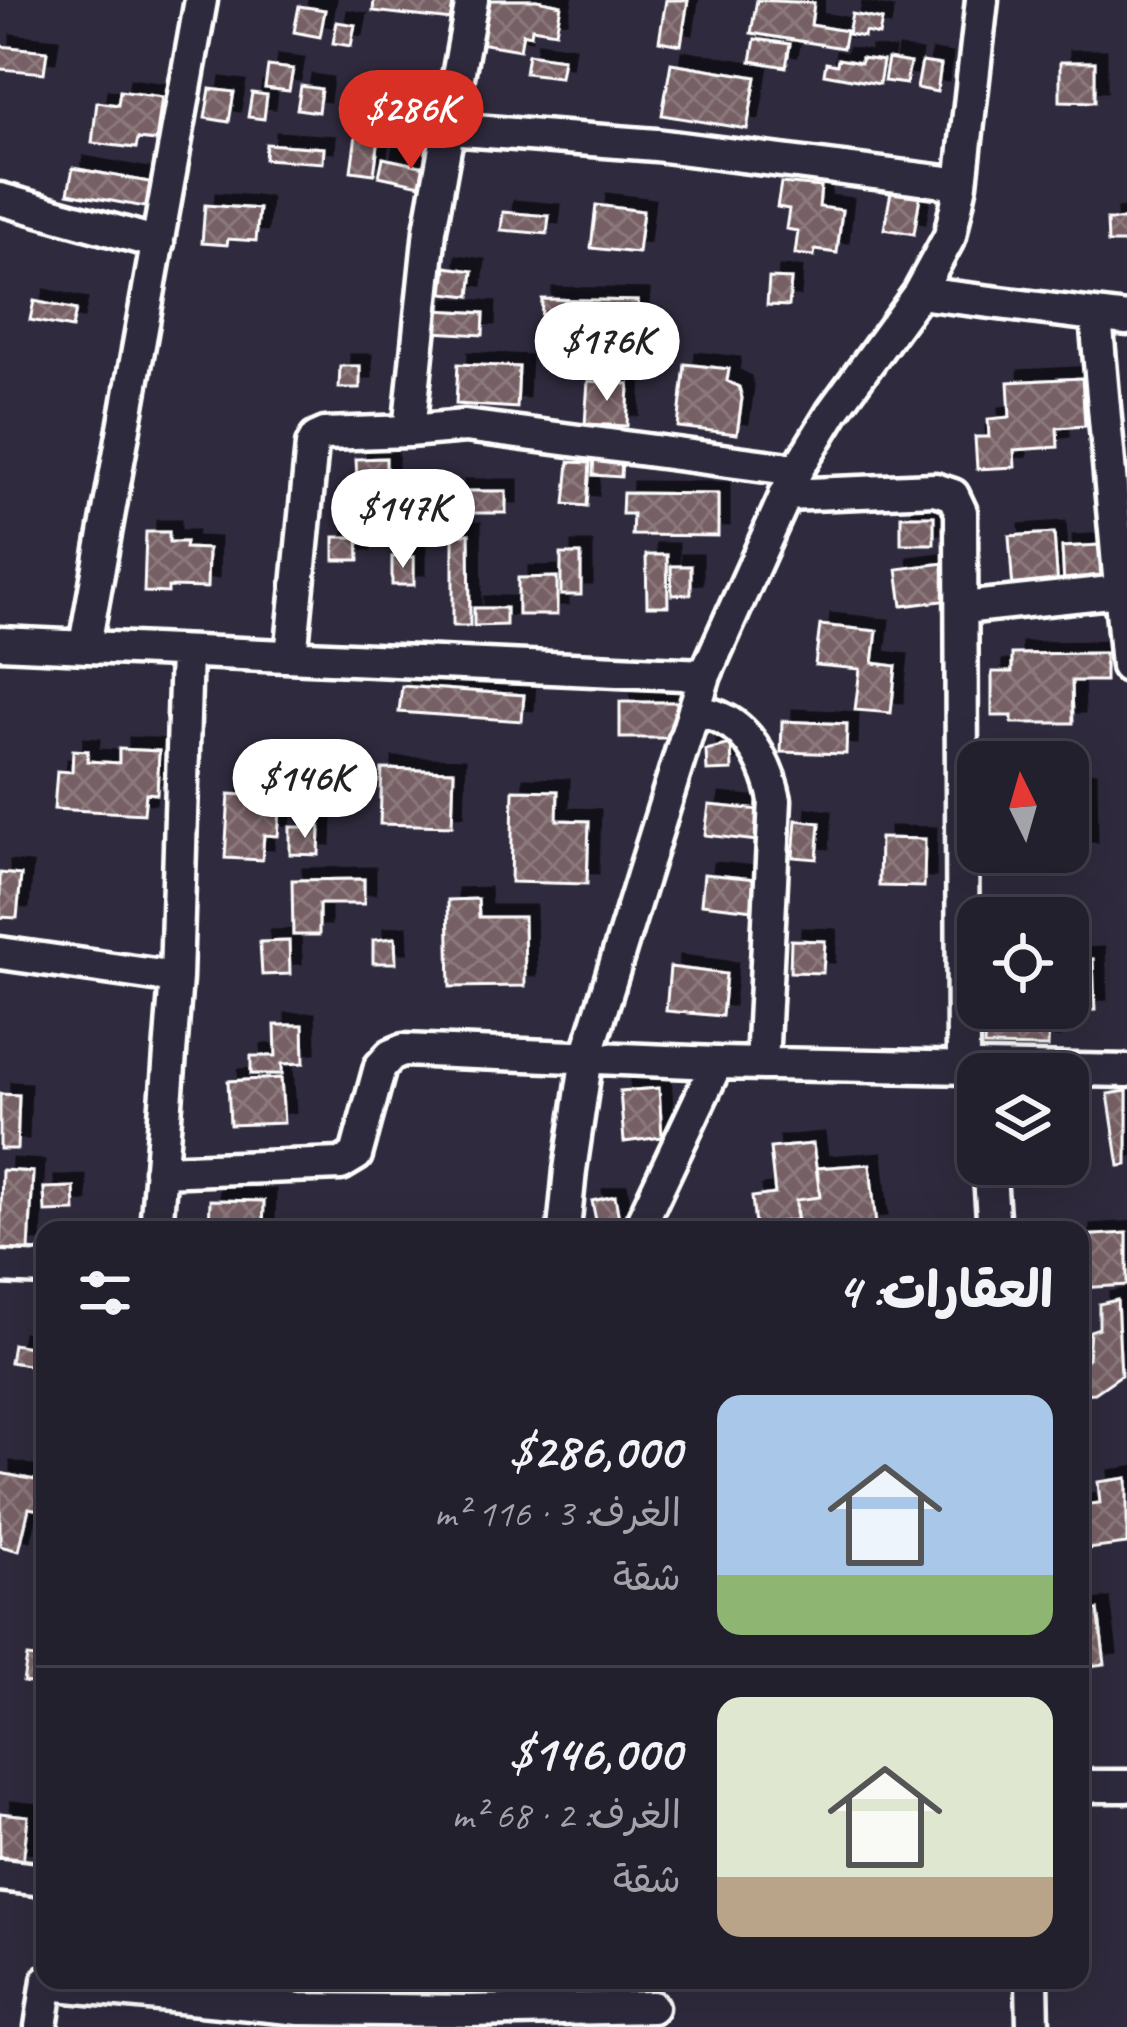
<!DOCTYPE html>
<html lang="ar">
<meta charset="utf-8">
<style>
body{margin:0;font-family:Caveat,"Playpen Sans Arabic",sans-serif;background:#2b2836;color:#f1f3f6;direction:rtl;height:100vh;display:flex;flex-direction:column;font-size:45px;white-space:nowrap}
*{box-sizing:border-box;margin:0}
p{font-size:39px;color:#a3a3aa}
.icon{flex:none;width:66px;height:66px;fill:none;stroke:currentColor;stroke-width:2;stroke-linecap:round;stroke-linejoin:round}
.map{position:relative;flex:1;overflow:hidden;direction:ltr}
.details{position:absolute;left:36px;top:1221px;width:1053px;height:768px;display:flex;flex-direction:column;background:#23202e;border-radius:24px;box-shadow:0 12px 48px #0002,0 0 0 3px #403e4a;direction:rtl}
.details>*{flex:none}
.needle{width:78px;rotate:355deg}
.controls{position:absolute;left:957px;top:741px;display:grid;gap:24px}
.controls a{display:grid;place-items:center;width:132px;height:132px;border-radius:24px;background:#23202e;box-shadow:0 12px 48px #0002,0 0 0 3px #403e4a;font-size:60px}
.price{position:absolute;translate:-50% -102px;padding:0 27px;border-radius:42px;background:#fff;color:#222;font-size:39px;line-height:78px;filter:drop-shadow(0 3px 6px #0008)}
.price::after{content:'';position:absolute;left:50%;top:72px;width:36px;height:27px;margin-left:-18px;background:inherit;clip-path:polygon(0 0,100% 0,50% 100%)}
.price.active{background:#d93025;color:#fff}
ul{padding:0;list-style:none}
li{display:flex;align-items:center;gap:36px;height:300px;padding:0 36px}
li+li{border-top:3px solid #403e4a}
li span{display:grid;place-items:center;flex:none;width:336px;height:240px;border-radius:24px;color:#555}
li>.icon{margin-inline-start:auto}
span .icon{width:144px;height:144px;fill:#fffc;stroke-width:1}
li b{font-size:51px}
h2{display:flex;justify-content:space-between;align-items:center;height:144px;padding:0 36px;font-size:51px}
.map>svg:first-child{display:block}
</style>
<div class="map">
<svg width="1127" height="2027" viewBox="0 0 1127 2027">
<defs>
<pattern id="building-cross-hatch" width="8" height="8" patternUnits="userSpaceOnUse" patternTransform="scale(3)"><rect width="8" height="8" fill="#776165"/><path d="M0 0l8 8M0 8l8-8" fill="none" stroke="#8b797c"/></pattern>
<filter id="shadow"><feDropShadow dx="11" dy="-11" stdDeviation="0" flood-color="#0009"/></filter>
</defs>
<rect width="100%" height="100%" fill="#2f2a3d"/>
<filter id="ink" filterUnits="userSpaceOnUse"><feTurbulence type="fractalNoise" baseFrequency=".00833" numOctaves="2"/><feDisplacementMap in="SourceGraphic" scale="24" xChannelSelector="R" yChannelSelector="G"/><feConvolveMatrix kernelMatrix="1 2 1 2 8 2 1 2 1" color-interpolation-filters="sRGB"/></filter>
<g filter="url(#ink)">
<!-- building -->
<path fill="url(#building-cross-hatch)" stroke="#fff" stroke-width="3" filter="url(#shadow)" d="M374 0H454L452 20 373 11Z
M486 0H537L561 5 556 32 532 28 531 35 523 33 520 50 479 43Z
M666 0H688L681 45 659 41Z
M757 0 814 3 811 25 846 31 843 48 751 33Z
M299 6 325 10 320 37 294 32Z
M852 14 882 20 879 35 865 32 864 37 848 34Z
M337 22 355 25 351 46 333 43Z
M755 39 790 44 786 67 751 61Z
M0 46 47 51 44 73 0 69Z
M528 54 563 59 560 77 525 73Z
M861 58 883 61 879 84 824 74 826 63 837 65 838 59 861 63Z
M888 59 910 63 906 84 884 81Z
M922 62 941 65 937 92 917 88Z
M1060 62H1095V102L1060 101Z
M671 63 756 77 747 129 662 115Z
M268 66 293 69 289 91 265 88Z
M301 86 321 89 318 112 297 109Z
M210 89 234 92 229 122 205 118Z
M120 91 162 97 156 141 138 139 136 148 92 143 97 102 118 105Z
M252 93 267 95 264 119 248 117Z
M358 121 381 124 374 174 351 171Z
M266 144 324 148 323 163 265 159Z
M383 158 425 167 427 160 440 163 434 188 379 176Z
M73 168 154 183 150 208 68 193Z
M781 183 821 187 819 207 842 210 837 253 815 250 814 256 795 254 798 231 786 229 789 209 777 207Z
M891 192 920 196 914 234 884 229Z
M205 205 259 209 256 241 228 239 227 245 202 243Z
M596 205 643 211 638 253 591 248Z
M503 212 549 216 547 234 501 230Z
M1107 220H1127V243H1108Z
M446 267 473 271 470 296 443 293Z
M769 278 791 279 789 306 767 305Z
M542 299 638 301V321L561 320 560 360 552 359V365H540Z
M34 301 76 310 72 328 30 320Z
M435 310 484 313 483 335 433 332Z
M458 364 519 367 517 408 456 404Z
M685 364 729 369 727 381 739 387 742 398 737 434 678 427Z
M340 366H360V388H339Z
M1082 378 1085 426 1057 428 1058 447 1014 450 1015 467 977 469 975 437H989L988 419 1010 417 1008 382Z
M588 381 629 384 627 426 585 424Z
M594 454 622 456 621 477 593 475Z
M386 458V480H357L356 459Z
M569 462 590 463 587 506 565 504Z
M454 491H506V513H455Z
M623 493 718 494V536L632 535 633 514H622Z
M901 516H934V544H901Z
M146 532H169V542H186L185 548 208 549 207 588 168 587V593L144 592Z
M1054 533 1058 588 1013 590 1009 536Z
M453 534H469L470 626H453Z
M334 537H358L359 560H334Z
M1101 545 1103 583 1064 585 1062 547Z
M561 554H581V595H561Z
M646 555H667L668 606H647Z
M392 557H414V585H392Z
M945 563 950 600 902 606 897 569Z
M671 566H691V594L672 595Z
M557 577V615H518V578Z
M474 608H506V625L474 626Z
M820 625 877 631 873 663 896 666 891 713 855 710 860 669 815 665Z
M1105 653V681H1072L1073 723H1012V716H992V672H1012V654Z
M402 686 524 695 522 721 399 712Z
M620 702H682L667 738H620Z
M782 721 847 724 846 754 781 752Z
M731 744 732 770 707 771 706 750Z
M119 749 159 751 157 794 146 793 144 814 54 809 57 771 72 772 73 750 88 751 87 761 119 763Z
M382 769 454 771 452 826 380 824Z
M1085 784 1086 852H1068V785Z
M513 790 558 791 557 820 589 821 587 884 511 882Z
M229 794 281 797 278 836 264 835 262 860 225 858Z
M709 805 761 810 758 841 705 835Z
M796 820 820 823 817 859 793 857Z
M290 827H320L319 855 290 854Z
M880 838 925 839 924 887 879 886Z
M0 873 21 875 17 918 0 917Z
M704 874 757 879 754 910 701 904Z
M364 879V904H319V935H293L292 880Z
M478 899 479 917H524L525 986 450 987 448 900Z
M395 938 396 963H373V940Z
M791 940 825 941 823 973 790 972Z
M289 941 290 974 262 975 260 942Z
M1093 959 1095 1010 998 1013V1008H1068V960Z
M670 967 726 974 722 1016 666 1011Z
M985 1019 1049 1022 1048 1047 984 1046Z
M275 1025H303L304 1063 282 1064V1074H251V1056H276Z
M281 1078 284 1123 230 1125 228 1081Z
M659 1088 662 1137 624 1142 620 1091Z
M1127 1091V1165L1119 1166 1108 1094Z
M0 1094 19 1095 17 1149H0Z
M813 1144 820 1197 796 1200V1220L755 1225 752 1197 775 1194 770 1148Z
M870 1164 876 1226 798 1230 796 1200 820 1197 817 1168Z
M2 1170 33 1172 29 1251 0 1250Z
M74 1187 75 1211 45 1212 44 1188Z
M615 1196 620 1225 598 1230 592 1201Z
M210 1200 264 1201 263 1230H209Z
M1127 1233V1285L1080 1288V1236Z
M1117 1300 1121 1375 1095 1393 1080 1394V1362L1088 1358 1090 1331 1099 1328V1304Z
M35 1308 45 1309V1368L10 1362 13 1344 29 1347Z
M0 1473 45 1482V1511L29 1508 19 1551 0 1546Z
M1127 1478V1544L1080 1550V1505L1100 1503 1098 1482Z
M1098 1610 1105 1664 1080 1667V1612Z
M27 1657 45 1659V1685L23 1682Z
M0 1813 28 1816 23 1864 0 1862Z"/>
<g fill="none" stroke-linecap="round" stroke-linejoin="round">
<!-- street casing -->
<g stroke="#fff" stroke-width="39">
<path id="street" d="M449 129 656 145 961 184
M0 199 158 243
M919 293 1127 319
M1096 317 1127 666
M409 431 430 230 472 0
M785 495 935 489 953 495 961 512 963 1068
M963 608 1120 591
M0 643 705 675
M85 645 201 0
M291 656 312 445 316 438 325 434 409 431 465 426 797 470
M694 710C703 712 714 714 723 719 752 733 769 770 775 800L762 1064
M0 953 176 978
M989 1164 994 1230
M160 1171 341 1164 356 1155 380 1067 391 1055 403 1050 717 1063 1127 1071
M156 1230 176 978 186 652
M564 1230 570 1170 587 1056 705 675 797 470 833 411 919 293 950 236 961 184 982 0
M638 1230 717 1063
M0 1267 45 1269
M1080 1786H1127
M0 1875 45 1880
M1032 1980 1033 2027
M48 1984 300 2009 470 2011 652 2007
M41 2027 48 1980"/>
</g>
<!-- street -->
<use href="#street" stroke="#2f2a3d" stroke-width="30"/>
</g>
</g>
</svg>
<div class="controls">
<a><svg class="needle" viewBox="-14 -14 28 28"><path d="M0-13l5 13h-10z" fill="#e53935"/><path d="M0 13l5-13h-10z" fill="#a3a3aa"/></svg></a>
<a><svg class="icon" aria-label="locate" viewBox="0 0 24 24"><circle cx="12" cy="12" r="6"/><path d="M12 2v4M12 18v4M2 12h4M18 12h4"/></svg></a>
<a><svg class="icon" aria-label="layers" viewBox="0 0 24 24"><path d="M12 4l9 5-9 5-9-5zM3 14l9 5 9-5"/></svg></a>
</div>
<b class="price active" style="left:411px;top:172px">$286K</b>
<b class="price" style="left:607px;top:404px">$176K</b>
<b class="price" style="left:403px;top:571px">$147K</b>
<b class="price" style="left:305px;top:841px">$146K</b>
<section class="details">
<h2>العقارات: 4<svg class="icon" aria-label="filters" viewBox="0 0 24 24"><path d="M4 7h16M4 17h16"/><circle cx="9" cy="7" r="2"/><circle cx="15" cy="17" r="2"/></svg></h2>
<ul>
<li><span style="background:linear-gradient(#a9c7e8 75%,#8fb573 0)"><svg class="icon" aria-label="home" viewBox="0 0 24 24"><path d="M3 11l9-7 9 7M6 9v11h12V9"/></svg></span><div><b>$286,000</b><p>الغرف: 3 · 116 m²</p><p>شقة</p></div></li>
<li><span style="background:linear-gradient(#dfe7d0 75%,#b9a48a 0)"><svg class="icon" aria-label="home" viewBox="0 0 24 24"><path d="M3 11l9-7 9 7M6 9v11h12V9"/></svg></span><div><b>$146,000</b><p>الغرف: 2 · 68 m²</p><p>شقة</p></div></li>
</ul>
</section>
</div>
